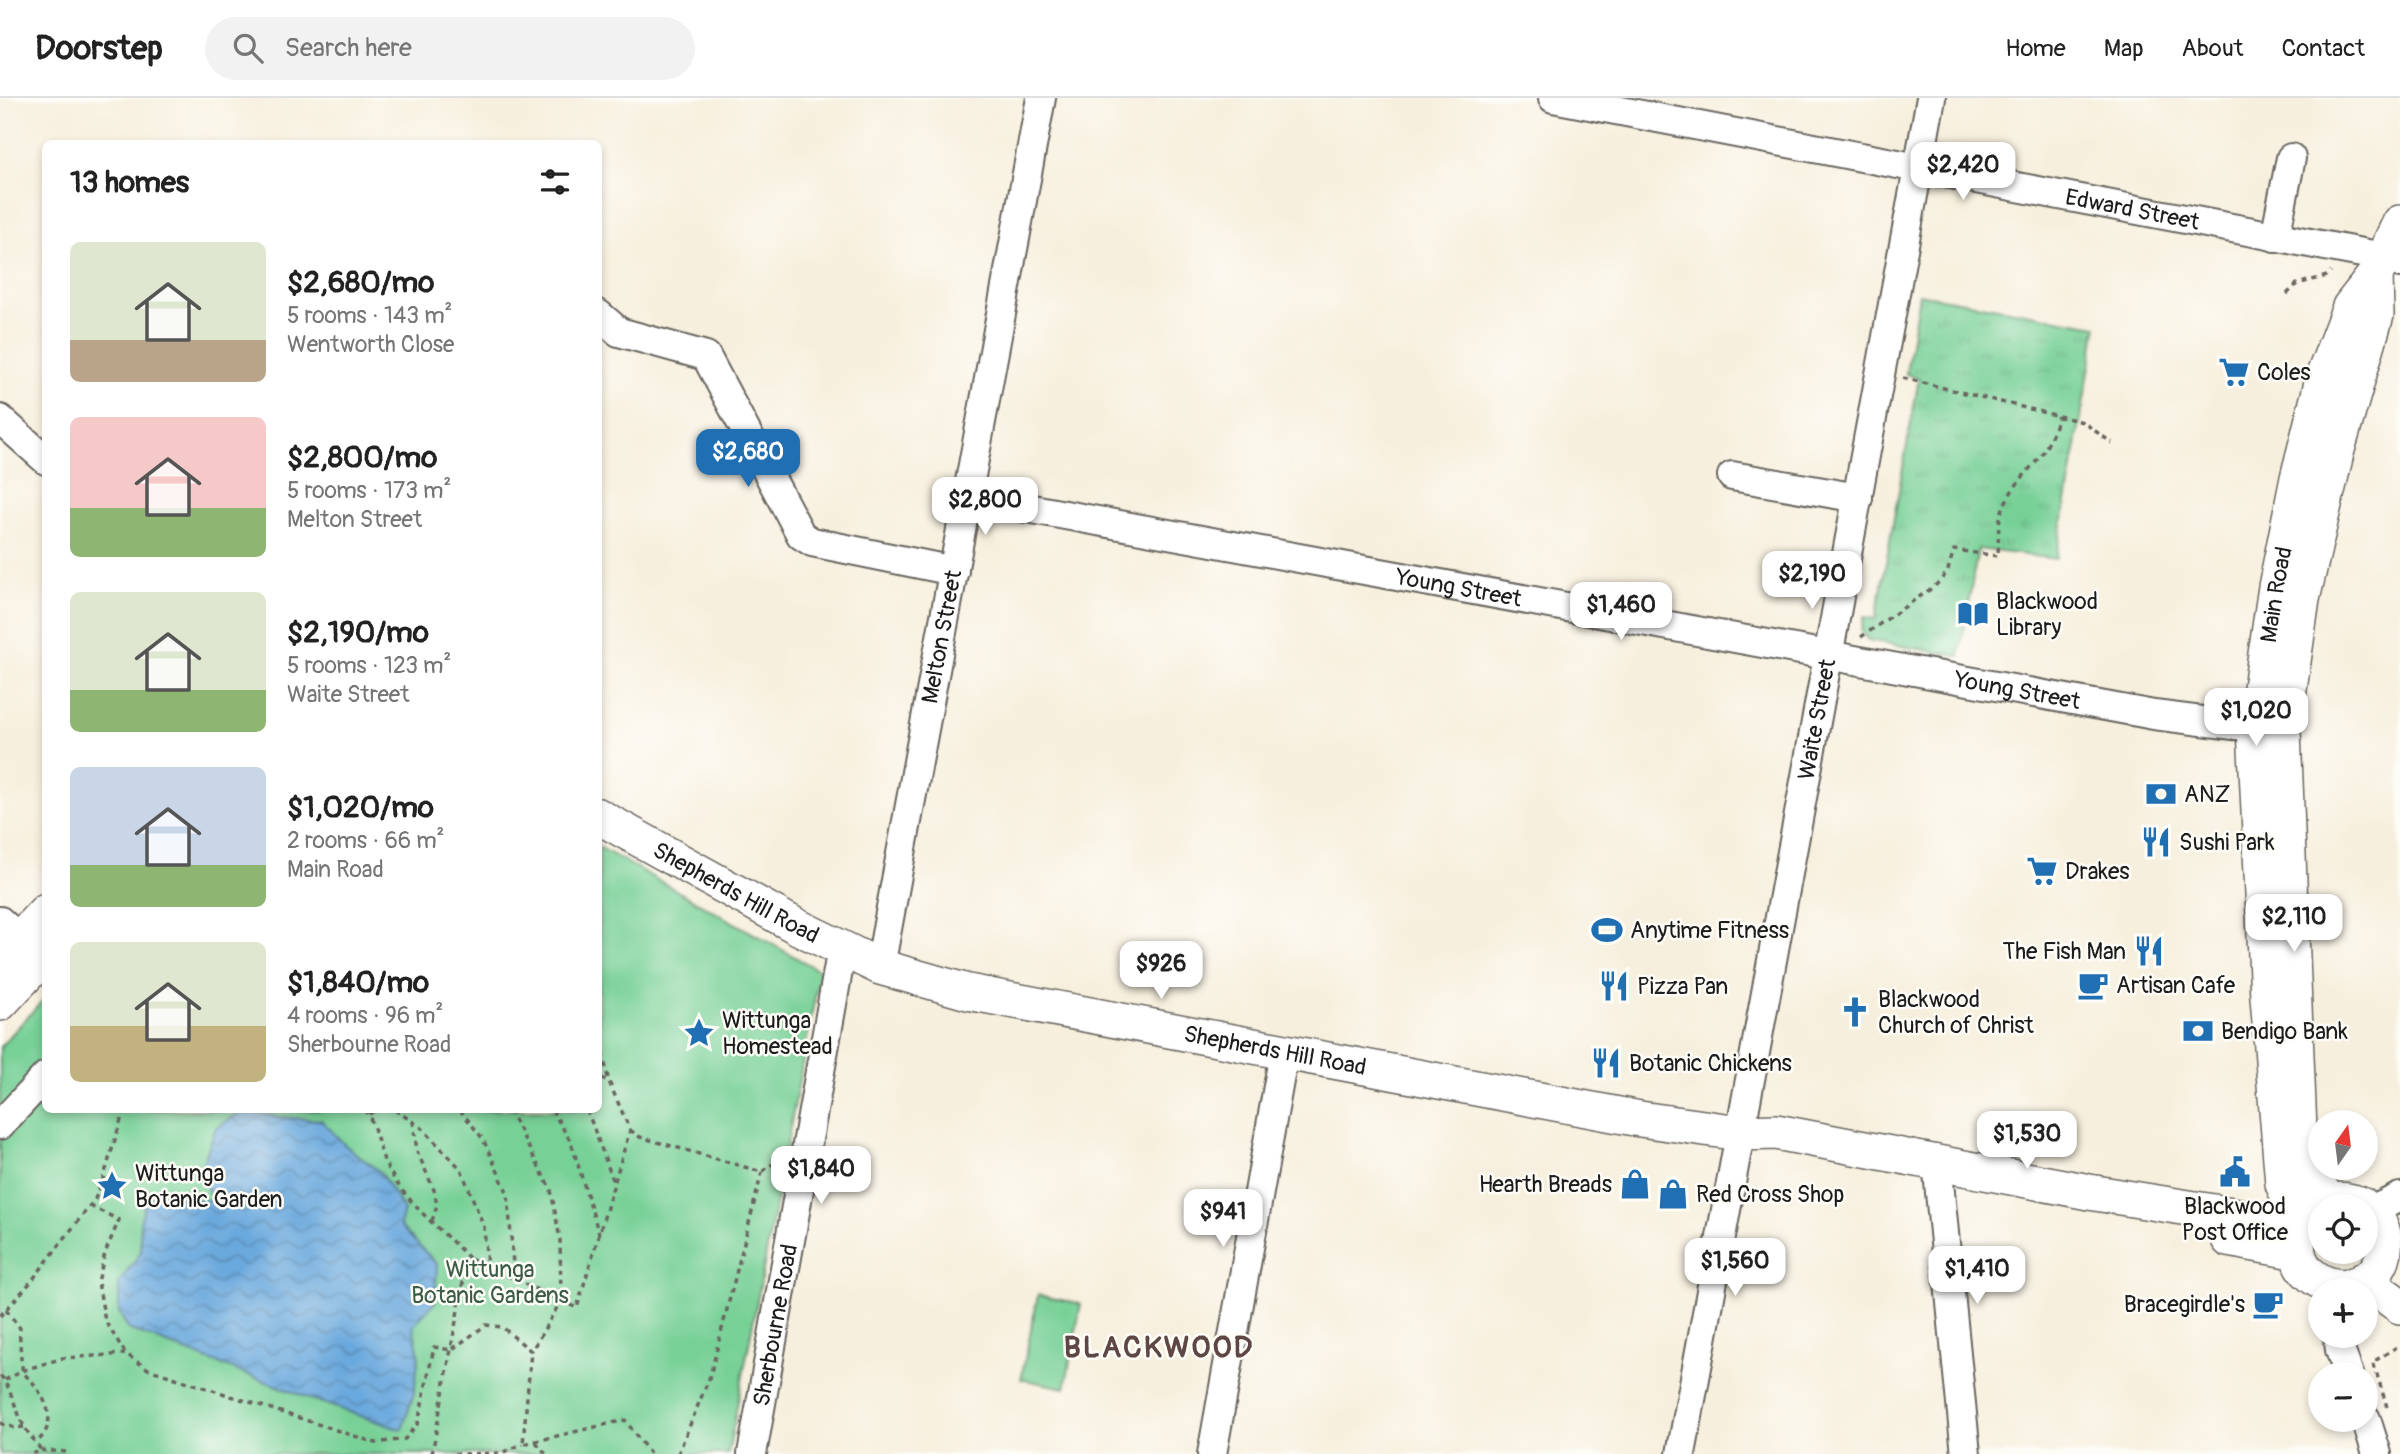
<!DOCTYPE html>
<meta charset="utf-8">
<style>
body{margin:0;font-family:Pangolin,sans-serif;background:#f2f2f2;color:#222;height:100vh;display:flex;flex-direction:column;font-size:26px;white-space:nowrap}
*{box-sizing:border-box;margin:0}
p{font-size:23px;color:#767676}
.icon{flex:none;width:38px;height:38px;fill:none;stroke:currentColor;stroke-width:2;stroke-linecap:round;stroke-linejoin:round}
.map{position:relative;flex:1;overflow:hidden}
.sheet{position:absolute;left:42px;top:42px;width:560px;height:973px;display:flex;flex-direction:column;background:#fff;border-radius:10px;box-shadow:0 4px 10px #0003}
.sheet>*{flex:none}
.needle{width:46px;rotate:14deg}
.tools{position:absolute;left:2308px;top:1012px;display:grid;gap:14px}
.tools a{display:grid;place-items:center;width:70px;height:70px;border-radius:50%;background:#fff;box-shadow:0 4px 10px #0003;font-size:35px}
.price{position:absolute;translate:-50% -60px;padding:0 16px;border-radius:14px;background:#fff;color:#222;font-size:23px;line-height:46px;filter:drop-shadow(0 2px 4px #0008)}
.price::after{content:'';position:absolute;left:50%;top:42px;width:21px;height:16px;margin-left:-10px;background:inherit;clip-path:polygon(0 0,100% 0,50% 100%)}
.price.current{background:#1f6fb2;color:#fff}
ul{padding:0;list-style:none}
li{display:flex;align-items:center;gap:21px;height:175px;padding:0 28px}
li span{display:grid;place-items:center;flex:none;width:196px;height:140px;border-radius:10px;color:#555}
li>.icon{margin-inline-start:auto}
span .icon{width:84px;height:84px;fill:#fffc;stroke-width:1}
li b{font-size:30px}
h2{display:flex;justify-content:space-between;align-items:center;height:84px;padding:0 28px;font-size:30px}
header{display:flex;align-items:center;gap:42px;box-sizing:border-box;height:98px;padding:0 35px;background:#fff;border-bottom:2px solid #e0e0e0}
header strong{font-size:33px}
nav{display:flex;gap:38px;margin-inline-start:auto;font-size:24px}
.search{width:490px;height:63px;background:#f2f2f2;display:flex;align-items:center;gap:18px;box-sizing:border-box;padding:0 24px;border-radius:38px;color:#767676;font-size:26px}
.map>svg:first-child{display:block}
</style>
<header>
<strong>Doorstep</strong>
<div class="search"><svg class="icon" aria-label="search" viewBox="0 0 24 24"><circle cx="10" cy="10" r="6"/><path d="M15 15l6 6"/></svg>Search here</div>
<nav><a>Home</a><a>Map</a><a>About</a><a>Contact</a></nav>
</header>
<div class="map">
<svg width="2400" height="1356" viewBox="0 0 2400 1356">
<defs>
<pattern id="park-tufts" width="24" height="20" patternUnits="userSpaceOnUse" patternTransform="scale(1.75)"><rect width="24" height="20" fill="#77d096"/><path d="M3 7l-1-3M5 7V3M7 7l1-3M15 17l-1-3M17 17v-4M19 17l1-3" fill="none" stroke="#66b281"/></pattern>
<pattern id="water-waves" width="16" height="10" patternUnits="userSpaceOnUse" patternTransform="scale(1.75)"><rect width="16" height="10" fill="#6ba9dd"/><path d="M0 5q4-4 8 0t8 0" fill="none" stroke="#5789b2"/></pattern>
</defs>
<rect width="100%" height="100%" fill="#fdfcf7"/>
<filter id="ink" filterUnits="userSpaceOnUse"><feTurbulence type="fractalNoise" baseFrequency=".0143" numOctaves="2"/><feDisplacementMap in="SourceGraphic" scale="14" xChannelSelector="R" yChannelSelector="G"/><feConvolveMatrix kernelMatrix="1 2 1 2 8 2 1 2 1" color-interpolation-filters="sRGB"/></filter>
<filter id="wash" filterUnits="userSpaceOnUse"><feTurbulence type="fractalNoise" baseFrequency=".00686" numOctaves="4" result="noise"/><feDisplacementMap in="SourceGraphic" scale="28" xChannelSelector="R" yChannelSelector="G"/><feGaussianBlur stdDeviation="1.57" result="paint"/><feColorMatrix in="noise" values="0 0 0 0 0 0 0 0 0 0 0 0 0 0 0 0 0 1.4 0 .05"/><feComposite in="paint" operator="in"/></filter>
<g filter="url(#wash)">
<rect width="100%" height="100%" fill="#f7efdd"/>
<!-- green -->
<path fill="#77d096" stroke="#4a7659" stroke-width="2" d="M599 749 820 873 728 1356H0V949L45 900 46 1012H598Z
M1038 1197 1081 1206 1065 1290 1021 1281Z"/>
<!-- park -->
<path fill="url(#park-tufts)" stroke="#4a7659" stroke-width="2" d="M1919 196 2097 228 2056 461 1978 451 1959 558 1868 542 1861 534 1864 519 1876 521 1919 280 1906 276Z"/>
<!-- water -->
<path fill="url(#water-waves)" stroke="#44627c" stroke-width="2" d="M244 1012 278 1019 321 1022 346 1048 380 1074 404 1112 400 1128 437 1166 435 1204 413 1228 419 1256 414 1295 402 1332 311 1301 128 1231 119 1214V1185L141 1154 140 1125 146 1100 172 1098 212 1103 200 1073 216 1030Z"/>
</g>
<g filter="url(#ink)">
<g fill="none" stroke-linecap="round" stroke-linejoin="round">
<!-- minor casing -->
<g stroke="#696660" stroke-width="32">
<g id="minor">
<path id="s1" d="M1553 0 2383 159 2400 165"/>
<path d="M2275 139 2291 60"/>
<path d="M598 216 619 234 706 258 801 437 812 444 954 473"/>
<path d="M0 321 46 362"/>
<path d="M1732 378 1858 400"/>
<path id="s2" d="M967 399 2154 617 2274 632"/>
<path d="M0 823 34 854"/>
<path id="s3" d="M880 869 1041 0"/>
<path d="M0 1027 46 978"/>
<path d="M1937 1064 1966 1356"/>
<path d="M2371 1113 2400 1099"/>
<path d="M2338 1237 2340 1252 2349 1276"/>
<path d="M2366 1321 2377 1356"/>
<path id="s4" d="M752 1356 842 850"/>
<path d="M1212 1356 1284 955"/>
<path id="s5" d="M1681 1356 1931 0"/>
</g>
</g>
<!-- major casing -->
<g stroke="#696660" stroke-width="38">
<g id="major">
<path id="s6" d="M598 718 798 829 880 869 968 894 1640 1021 1740 1035 1776 1034 2089 1094 2301 1128"/>
<path d="M0 862 46 813"/>
<path d="M0 905 46 856"/>
<path d="M2330 1103C2311 1082 2305 1060 2299 1033L2283 633 2302 501 2336 355 2376 217 2375 177"/>
<path d="M2363 1108C2308 1081 2270 1159 2322 1184 2334 1190 2347 1190 2359 1185 2391 1172 2392 1129 2366 1110"/>
<path id="s7" d="M2304 1122 2291 1105 2283 1086 2268 899 2255 630 2276 489 2298 380 2324 277 2350 209 2375 177 2400 125"/>
<path d="M2229 1141 2298 1154"/>
<path d="M2364 1182 2400 1208"/>
</g>
</g>
<!-- path -->
<path stroke="#696660" stroke-width="3.5" stroke-dasharray="5 5" stroke-linecap="butt" d="M2287 196 2297 186 2327 178 2331 174
M1903 280 2083 324 2112 345
M1861 539 1935 488 1947 475 1954 452 1998 458C1999 443 1997 427 2002 413 2009 392 2026 376 2040 358 2049 347 2054 332 2058 318
M598 936 609 984
M364 1012C374 1020 378 1048 384 1062 402 1103 439 1129 470 1161L464 1179 432 1356
M395 1012 421 1029 461 1071 484 1129 487 1169
M460 1012 483 1041 508 1096 514 1181
M509 1012 551 1092 560 1141 561 1203 532 1252
M552 1012 571 1044 599 1136
M587 1012 614 1085
M369 1016 376 1012
M413 1023 417 1053 434 1092 437 1107 432 1123
M630 1032 640 1039 762 1074 771 1067 779 1068
M90 1108 119 1122 105 1155 98 1184 105 1223 126 1256 148 1271 376 1345 405 1341 418 1325 434 1249 451 1252 486 1227 502 1229 531 1253 523 1346 625 1322 650 1356
M470 1161 577 1210 630 1032 609 984 598 978
M6 1212 20 1230C19 1234 21 1269 23 1273 25 1278 31 1282 34 1286 49 1307 57 1326 36 1345
M0 1218 30 1185 95 1101 104 1078 124 1012
M0 1278 5 1282 24 1329 41 1352 33 1356
M5 1282 27 1271 63 1260 125 1256
M2387 1309 2373 1264 2400 1247
M0 1325 15 1330 24 1329
M536 1344 546 1356
M41 1352 67 1354
M454 1356 501 1355 523 1346
M678 1356 710 1278 762 1074"/>
<!-- minor -->
<use href="#minor" stroke="#fff" stroke-width="28"/>
<!-- major -->
<use href="#major" stroke="#fff" stroke-width="35"/>
</g>
</g>
<!-- icons -->
<defs>
<g id="supermarket-bare" transform="scale(2.415)"><path d="M-6-5.5h2.5l.6 2H6L4.5 2H-2.5L-4.4-4H-6ZM-1.5 3.2a1.3 1.3 0 1 0 .1 0ZM3 3.2a1.3 1.3 0 1 0 .1 0Z" fill="#1f6fb2" stroke="#fdfcf7" stroke-width="2.5" paint-order="stroke"/></g>
<g id="library-bare" transform="scale(2.415)"><path d="M-6-4Q-3-5.5-.7-3.5V5Q-3 3-6 4ZM6-4Q3-5.5 .7-3.5V5Q3 3 6 4Z" fill="#1f6fb2" stroke="#fdfcf7" stroke-width="2.5" paint-order="stroke"/></g>
<g id="bank-bare" transform="scale(2.415)"><path d="M-6-4H6V4H-6ZM0-2.3a2.3 2.3 0 1 0 0 4.6a2.3 2.3 0 1 0 0-4.6Z" fill="#1f6fb2" stroke="#fdfcf7" stroke-width="2.5" paint-order="stroke"/></g>
<g id="restaurant-bare" transform="scale(2.415)"><path d="M-5-6h1v4h1v-4h1v4h1v-4h1v5L-1.5 .5V6h-2V.5L-5-1ZM5-6V6H3V1.5H1.5Q1.5-4 5-6Z" fill="#1f6fb2" stroke="#fdfcf7" stroke-width="2.5" paint-order="stroke"/></g>
<g id="stadium-bare" transform="scale(2.415)"><path d="M0-5a6.5 5 0 1 0 0 10a6.5 5 0 1 0 0-10ZM-3.5-1.8h7v3.6h-7Z" fill="#1f6fb2" stroke="#fdfcf7" stroke-width="2.5" paint-order="stroke"/></g>
<g id="cafe-bare" transform="scale(2.415)"><path d="M-5.5-4.5H6V0H3Q3 3.5 0 3.5H-2.5Q-5.5 3.5-5.5 0ZM3-3.2v2h1.7v-2ZM-6 4.5H4V6H-6Z" fill="#1f6fb2" stroke="#fdfcf7" stroke-width="2.5" paint-order="stroke"/></g>
<g id="church-bare" transform="scale(2.415)"><path d="M-1.2-6h2.4v3.5h3.3v2.4h-3.3V6h-2.4V-.1h-3.3v-2.4h3.3Z" fill="#1f6fb2" stroke="#fdfcf7" stroke-width="2.5" paint-order="stroke"/></g>
<g id="sight-bare" transform="scale(2.415)"><path d="M0-6L1.8-2.2L6-1.7L2.9 1.2L3.7 5.4L0 3.3L-3.7 5.4L-2.9 1.2L-6-1.7L-1.8-2.2Z" fill="#1f6fb2" stroke="#fdfcf7" stroke-width="2.5" paint-order="stroke"/></g>
<g id="civic-bare" transform="scale(2.415)"><path d="M-.6-6.5H3V-4.5H.6V-3L4-1V1h2V6H-6V1h2V-1L-.6-3ZM-1.2 2.5V6h2.4V2.5Z" fill="#1f6fb2" stroke="#fdfcf7" stroke-width="2.5" paint-order="stroke"/></g>
<g id="shop-bare" transform="scale(2.415)"><path d="M-5-2.5h2.3a2.7 3.5 0 0 1 5.4 0H5L5.5 6h-11ZM-1.5-2.5h3a1.5 2.3 0 0 0-3 0Z" fill="#1f6fb2" stroke="#fdfcf7" stroke-width="2.5" paint-order="stroke"/></g>
</defs>
<g fill-rule="evenodd">
<use href="#supermarket-bare" x="2234" y="274"/>
<use href="#library-bare" x="1973" y="516"/>
<use href="#bank-bare" x="2161" y="696"/>
<use href="#restaurant-bare" x="2156" y="744"/>
<use href="#supermarket-bare" x="2042" y="773"/>
<use href="#stadium-bare" x="1607" y="832"/>
<use href="#restaurant-bare" x="2149" y="853"/>
<use href="#cafe-bare" x="2093" y="887"/>
<use href="#restaurant-bare" x="1614" y="888"/>
<use href="#church-bare" x="1855" y="914"/>
<use href="#bank-bare" x="2198" y="933"/>
<use href="#sight-bare" x="699" y="935"/>
<use href="#restaurant-bare" x="1606" y="965"/>
<use href="#civic-bare" x="2235" y="1074"/>
<use href="#shop-bare" x="1635" y="1086"/>
<use href="#sight-bare" x="112" y="1088"/>
<use href="#shop-bare" x="1673" y="1096"/>
<use href="#cafe-bare" x="2268" y="1206"/>
</g>
<g text-anchor="middle" stroke-width="5" stroke-linejoin="round" paint-order="stroke">
<!-- street labels -->
<g font-size="23" fill="#1c1c1c" stroke="#fdfcf7">
<text dy="8" stroke="none"><textPath href="#s1" startOffset="590">Edward Street</textPath></text>
<text dy="8" stroke="none"><textPath href="#s2" startOffset="500">Young Street</textPath></text>
<text dy="8" stroke="none"><textPath href="#s7" startOffset="634">Main Road</textPath></text>
<text dy="8" stroke="none"><textPath href="#s3" startOffset="336">Melton Street</textPath></text>
<text dy="8" stroke="none"><textPath href="#s2" startOffset="1068">Young Street</textPath></text>
<text dy="8" stroke="none"><textPath href="#s5" startOffset="747">Waite Street</textPath></text>
<text dy="8" stroke="none"><textPath href="#s6" startOffset="158">Shepherds Hill Road</textPath></text>
<text dy="8" stroke="none"><textPath href="#s6" startOffset="724">Shepherds Hill Road</textPath></text>
<text dy="8" stroke="none"><textPath href="#s4" startOffset="131">Sherbourne Road</textPath></text>
</g>
<!-- poi labels -->
<g font-size="23" fill="#1c1c1c" stroke="#fdfcf7" text-anchor="start">
<text x="2257" y="282">Coles</text>
<text x="1996" y="511">Blackwood<tspan x="1996" dy="26">Library</tspan></text>
<text x="2184" y="704">ANZ</text>
<text x="2179" y="752">Sushi Park</text>
<text x="2065" y="781">Drakes</text>
<text x="1630" y="840">Anytime Fitness</text>
<text x="2126" y="861" text-anchor="end">The Fish Man</text>
<text x="2116" y="895">Artisan Cafe</text>
<text x="1637" y="896">Pizza Pan</text>
<text x="1878" y="909">Blackwood<tspan x="1878" dy="26">Church of Christ</tspan></text>
<text x="722" y="930">Wittunga<tspan x="722" dy="26">Homestead</tspan></text>
<text x="2221" y="941">Bendigo Bank</text>
<text x="1629" y="973">Botanic Chickens</text>
<text x="135" y="1083">Wittunga<tspan x="135" dy="26">Botanic Garden</tspan></text>
<text x="1612" y="1094" text-anchor="end">Hearth Breads</text>
<text x="1696" y="1104">Red Cross Shop</text>
<text x="2235" y="1116" text-anchor="middle">Blackwood<tspan x="2235" dy="26">Post Office</tspan></text>
<text x="2245" y="1214" text-anchor="end">Bracegirdle's</text>
</g>
<!-- park labels -->
<g font-size="23" fill="#3c5b47" stroke="#fdfcf7">
<text x="490" y="1179">Wittunga<tspan x="490" dy="26">Botanic Gardens</tspan></text>
</g>
<!-- district labels -->
<g font-size="30" font-weight="bold" letter-spacing="2" fill="#5e4645" stroke="#fdfcf7">
<text x="1159" y="1259">BLACKWOOD</text>
</g>
</g>
</svg>
<div class="tools">
<a><svg class="needle" viewBox="-14 -14 28 28"><path d="M0-13l5 13h-10z" fill="#e53935"/><path d="M0 13l5-13h-10z" fill="#767676"/></svg></a>
<a><svg class="icon" aria-label="locate" viewBox="0 0 24 24"><circle cx="12" cy="12" r="6"/><path d="M12 2v4M12 18v4M2 12h4M18 12h4"/></svg></a>
<a>+</a>
<a>−</a>
</div>
<b class="price" style="left:1963px;top:104px">$2,420</b>
<b class="price current" style="left:748px;top:391px">$2,680</b>
<b class="price" style="left:985px;top:439px">$2,800</b>
<b class="price" style="left:1812px;top:513px">$2,190</b>
<b class="price" style="left:1621px;top:544px">$1,460</b>
<b class="price" style="left:2256px;top:650px">$1,020</b>
<b class="price" style="left:2294px;top:856px">$2,110</b>
<b class="price" style="left:1161px;top:903px">$926</b>
<b class="price" style="left:2027px;top:1073px">$1,530</b>
<b class="price" style="left:821px;top:1108px">$1,840</b>
<b class="price" style="left:1223px;top:1151px">$941</b>
<b class="price" style="left:1735px;top:1200px">$1,560</b>
<b class="price" style="left:1977px;top:1208px">$1,410</b>
<section class="sheet">
<h2>13 homes<svg class="icon" aria-label="filters" viewBox="0 0 24 24"><path d="M4 7h16M4 17h16"/><circle cx="9" cy="7" r="2"/><circle cx="15" cy="17" r="2"/></svg></h2>
<ul>
<li><span style="background:linear-gradient(#dfe7d0 70%,#b9a48a 0)"><svg class="icon" aria-label="home" viewBox="0 0 24 24"><path d="M3 11l9-7 9 7M6 9v11h12V9"/></svg></span><div><b>$2,680/mo</b><p>5 rooms · 143 m²</p><p>Wentworth Close</p></div></li>
<li><span style="background:linear-gradient(#f6c9c9 65%,#8fb573 0)"><svg class="icon" aria-label="home" viewBox="0 0 24 24"><path d="M3 11l9-7 9 7M6 9v11h12V9"/></svg></span><div><b>$2,800/mo</b><p>5 rooms · 173 m²</p><p>Melton Street</p></div></li>
<li><span style="background:linear-gradient(#dfe7d0 70%,#8fb573 0)"><svg class="icon" aria-label="home" viewBox="0 0 24 24"><path d="M3 11l9-7 9 7M6 9v11h12V9"/></svg></span><div><b>$2,190/mo</b><p>5 rooms · 123 m²</p><p>Waite Street</p></div></li>
<li><span style="background:linear-gradient(#c9d6e8 70%,#8fb573 0)"><svg class="icon" aria-label="home" viewBox="0 0 24 24"><path d="M3 11l9-7 9 7M6 9v11h12V9"/></svg></span><div><b>$1,020/mo</b><p>2 rooms · 66 m²</p><p>Main Road</p></div></li>
<li><span style="background:linear-gradient(#dfe7d0 60%,#c2b280 0)"><svg class="icon" aria-label="home" viewBox="0 0 24 24"><path d="M3 11l9-7 9 7M6 9v11h12V9"/></svg></span><div><b>$1,840/mo</b><p>4 rooms · 96 m²</p><p>Sherbourne Road</p></div></li>
</ul>
</section>
</div>
